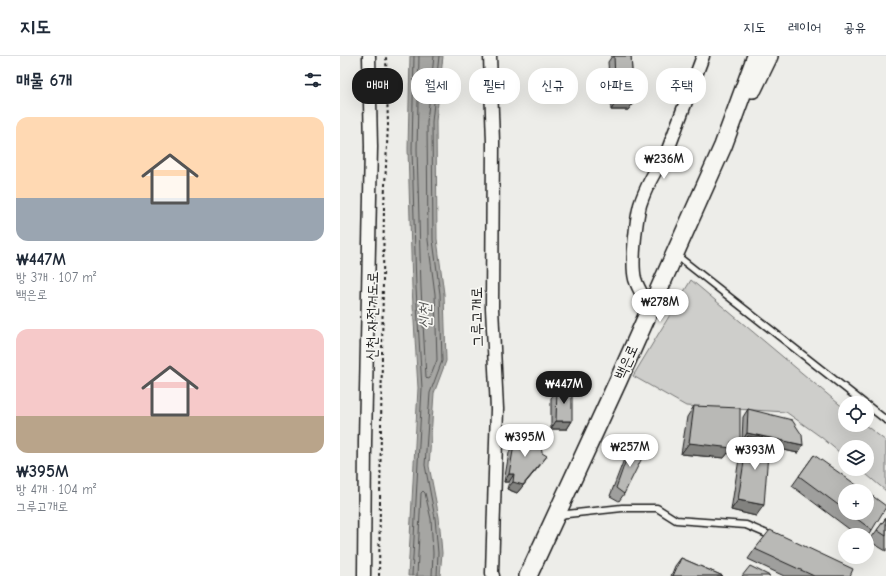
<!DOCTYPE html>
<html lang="ko">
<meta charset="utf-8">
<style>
body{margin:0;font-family:"Comic Neue","Poor Story",sans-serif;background:#f2f2f3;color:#1f2937;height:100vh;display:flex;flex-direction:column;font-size:15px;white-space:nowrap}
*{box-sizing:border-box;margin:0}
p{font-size:13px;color:#747a83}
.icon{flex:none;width:22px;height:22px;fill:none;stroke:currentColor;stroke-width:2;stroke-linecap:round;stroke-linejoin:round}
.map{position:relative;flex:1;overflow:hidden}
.side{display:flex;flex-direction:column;background:#fff;width:340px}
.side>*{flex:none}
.banner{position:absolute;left:12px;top:12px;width:380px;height:36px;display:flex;gap:8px}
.fabs{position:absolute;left:498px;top:340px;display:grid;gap:8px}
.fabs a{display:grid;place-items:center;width:36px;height:36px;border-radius:50%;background:#fff;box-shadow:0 4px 16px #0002;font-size:20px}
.price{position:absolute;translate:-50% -34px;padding:0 9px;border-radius:14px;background:#fff;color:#222;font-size:13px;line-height:26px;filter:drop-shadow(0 1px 2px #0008)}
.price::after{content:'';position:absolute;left:50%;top:24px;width:12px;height:9px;margin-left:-6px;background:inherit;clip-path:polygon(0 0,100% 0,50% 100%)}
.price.current{background:#1c1c1c;color:#fff}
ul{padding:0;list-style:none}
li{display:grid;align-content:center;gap:8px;height:212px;padding:0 16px}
li span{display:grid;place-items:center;height:124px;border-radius:12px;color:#555}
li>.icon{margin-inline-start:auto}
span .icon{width:72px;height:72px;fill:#fffc;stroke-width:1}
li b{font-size:17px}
h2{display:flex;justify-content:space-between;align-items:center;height:48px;padding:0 16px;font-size:17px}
.chip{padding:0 14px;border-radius:16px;background:#fff;box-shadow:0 4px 16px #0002;font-size:14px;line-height:36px}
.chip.current{background:#1c1c1c;color:#fff}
header{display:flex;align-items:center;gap:24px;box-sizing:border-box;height:56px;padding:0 20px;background:#fff;border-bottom:1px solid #e0e1e3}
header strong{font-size:19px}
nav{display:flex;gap:22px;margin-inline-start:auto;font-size:14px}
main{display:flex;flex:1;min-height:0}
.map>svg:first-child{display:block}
</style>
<header>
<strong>지도</strong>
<nav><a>지도</a><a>레이어</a><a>공유</a></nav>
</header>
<main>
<section class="side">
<h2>매물 6개<svg class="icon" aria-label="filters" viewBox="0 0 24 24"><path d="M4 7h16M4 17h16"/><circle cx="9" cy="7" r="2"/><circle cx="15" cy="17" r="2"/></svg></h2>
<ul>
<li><span style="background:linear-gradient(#ffd9b3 65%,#9aa5b1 0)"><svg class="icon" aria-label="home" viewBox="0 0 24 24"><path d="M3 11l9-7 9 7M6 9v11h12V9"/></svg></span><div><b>₩447M</b><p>방 3개 · 107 m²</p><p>백은로</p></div></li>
<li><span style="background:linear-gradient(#f6c9c9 70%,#b9a48a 0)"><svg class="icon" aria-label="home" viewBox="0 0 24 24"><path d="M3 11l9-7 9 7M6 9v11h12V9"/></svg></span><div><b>₩395M</b><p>방 4개 · 104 m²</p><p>그루고개로</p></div></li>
</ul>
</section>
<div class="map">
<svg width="546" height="520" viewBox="0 0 546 520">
<rect width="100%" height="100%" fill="#edede9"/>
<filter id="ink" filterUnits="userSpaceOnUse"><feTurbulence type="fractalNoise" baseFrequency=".025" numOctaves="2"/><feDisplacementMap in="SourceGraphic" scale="8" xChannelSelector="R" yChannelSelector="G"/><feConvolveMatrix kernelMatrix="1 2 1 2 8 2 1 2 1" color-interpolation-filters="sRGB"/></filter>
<g filter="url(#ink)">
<!-- green -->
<path fill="#cececb" stroke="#757574" d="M351 224 505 353V369H525L546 385V435L520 413H527V391H505V401L481 381 446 356 346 350 293 320Z"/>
<!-- water -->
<path fill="#a6a6a3" stroke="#6f6f6d" d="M70 0H103L96 65 97 183 104 238 106 305 94 337 89 410 99 461 102 497 100 520H68L78 332 72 232 68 93Z"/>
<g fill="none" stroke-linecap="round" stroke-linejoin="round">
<!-- shore -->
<path stroke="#535352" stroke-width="1" d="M79 0 77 93 81 232 86 321 88 323 90 322 97 304 95 238 88 184 87 66 94 0
M72 520 82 332 76 232 72 93 74 0
M77 520 81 437 83 435 85 437 91 463 93 497 92 520
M97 520 98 497 95 462 85 409 90 337 102 305 100 238 93 184 92 66 99 0"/>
<!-- service casing -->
<g stroke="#1c1c1c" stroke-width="9">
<path id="service" d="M336 199 524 347
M527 349 546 364
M218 459 282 452H317L336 464 406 469 434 481"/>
</g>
<!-- minor casing -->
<g stroke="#1c1c1c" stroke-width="15">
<path id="minor" d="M150 0 153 86 152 252 157 353 152 517 153 520
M310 253C305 243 298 233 295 223 291 207 296 165 300 149 305 133 316 112 326 99L363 0
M24 520 25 385 31 91 29 0"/>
</g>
<!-- secondary casing -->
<g stroke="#1c1c1c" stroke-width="20">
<path id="secondary" d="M413 33 429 0
M188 520 278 325 383 90 416 0"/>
</g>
<!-- path -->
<path stroke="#1c1c1c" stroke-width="2" stroke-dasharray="3 3" stroke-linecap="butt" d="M39 520 44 150 48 69 46 0"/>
<!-- service -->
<use href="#service" stroke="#f6f6f2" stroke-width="6"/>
<!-- minor -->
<use href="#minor" stroke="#f6f6f2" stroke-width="12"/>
<!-- secondary -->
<use href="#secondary" stroke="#f6f6f2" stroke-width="17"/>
</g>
<!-- wall -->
<path fill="#9f9f9d" stroke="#1c1c1c" d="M272 0H291L294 46 288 54H271L268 6Z
M217 334 232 365 227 373H211V342Z
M354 350 393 398 388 397 384 402 341 398 347 361Z
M408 353 463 389 458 397 429 391 416 460 391 454 401 390 404 386 402 385 403 361Z
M181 372 201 408 177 437 167 433 169 426H164L169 397 175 380Z
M291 390 284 438 279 445 270 440 286 398Z
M474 399 505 435V457H527L532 474 527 481V479H517L452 430Z
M546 462V495L529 485Z
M415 493 510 520H444L408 503Z
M341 502 383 520H331L335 510Z"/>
<!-- shaded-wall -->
<path fill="#82827f" stroke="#1c1c1c" d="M276 46H294L288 54H271Z
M216 365H232L227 373H211Z
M407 377 463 389 458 397 407 386 408 380 404 386 402 385Z
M391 386 400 387 393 398 388 397 384 402 341 398 349 387Z
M207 400 201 408 177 437 167 433 173 426Z
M169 418H174L169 426H164Z
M398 444 424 449 416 460 391 454Z"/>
<!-- building -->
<path fill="#b9b9b6" stroke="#1c1c1c" d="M274 0H291L294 46H276Z
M232 333V365H216L217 334Z
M354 350 400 352V387L391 386 392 392 349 387Z
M408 353 452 364 462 379 463 389 407 377Z
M181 372 191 377 188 385 201 389 202 397 207 400 183 429 173 426 174 418H169L174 389Z
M408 380 429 384 424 449 398 444Z
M291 390 306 394 284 438 276 432Z
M474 399 525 435H505V454L459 420Z
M527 436 546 450V451L532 474 509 457H527Z
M546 462V480L537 474Z
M430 474 513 513 510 520H474L415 493Z
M341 502 383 520H333Z
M410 510 430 520H402Z"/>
</g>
<g text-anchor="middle" stroke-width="3.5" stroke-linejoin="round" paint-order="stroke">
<!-- street labels -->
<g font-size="15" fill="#1c1c1c" stroke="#f6f6f2">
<text transform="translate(32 260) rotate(-89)" y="5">신천 자전거도로</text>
<text transform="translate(137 261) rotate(-91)" y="5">그루고개로</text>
<text transform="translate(286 306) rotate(-66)" y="5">백은로</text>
</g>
<!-- water labels -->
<g font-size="16" font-style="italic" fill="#535352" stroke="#f6f6f2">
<text transform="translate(84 260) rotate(-90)" y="6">신천</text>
</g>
</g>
</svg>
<div class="fabs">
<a><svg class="icon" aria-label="locate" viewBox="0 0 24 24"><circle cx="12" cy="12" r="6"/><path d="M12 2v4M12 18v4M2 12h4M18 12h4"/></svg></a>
<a><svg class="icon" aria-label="layers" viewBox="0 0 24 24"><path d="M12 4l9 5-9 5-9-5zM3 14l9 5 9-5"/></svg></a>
<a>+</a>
<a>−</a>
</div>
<b class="price" style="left:324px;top:124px">₩236M</b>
<b class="price" style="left:320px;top:267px">₩278M</b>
<b class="price current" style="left:224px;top:349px">₩447M</b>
<b class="price" style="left:185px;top:402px">₩395M</b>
<b class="price" style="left:290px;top:412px">₩257M</b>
<b class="price" style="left:415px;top:415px">₩393M</b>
<div class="banner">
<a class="chip current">매매</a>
<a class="chip">월세</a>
<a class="chip">필터</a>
<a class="chip">신규</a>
<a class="chip">아파트</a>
<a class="chip">주택</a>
</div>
</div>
</main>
